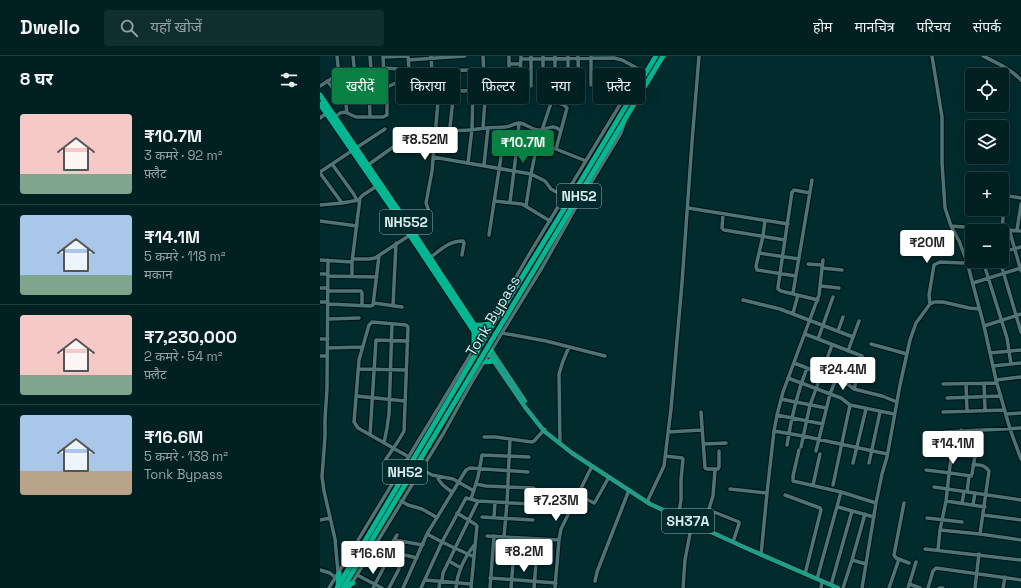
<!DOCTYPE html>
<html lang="hi">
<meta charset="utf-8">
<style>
body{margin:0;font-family:"Space Grotesk","Noto Sans Devanagari",sans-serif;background:#102d2f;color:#f1f3f6;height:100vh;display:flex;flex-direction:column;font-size:15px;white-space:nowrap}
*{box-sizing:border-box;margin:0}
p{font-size:13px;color:#96a3a5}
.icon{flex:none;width:22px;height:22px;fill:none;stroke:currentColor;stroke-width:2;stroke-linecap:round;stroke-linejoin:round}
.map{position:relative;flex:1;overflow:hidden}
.details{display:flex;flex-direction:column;background:#022022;width:320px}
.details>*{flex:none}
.guide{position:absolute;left:12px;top:12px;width:380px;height:36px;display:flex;gap:8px}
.tools{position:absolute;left:645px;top:12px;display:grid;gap:8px}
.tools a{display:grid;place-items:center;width:44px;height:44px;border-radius:4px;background:#022022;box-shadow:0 4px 16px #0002,0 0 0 1px #233e40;font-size:20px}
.price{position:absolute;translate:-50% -34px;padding:0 9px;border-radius:4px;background:#fff;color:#222;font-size:13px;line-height:26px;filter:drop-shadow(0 1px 2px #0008)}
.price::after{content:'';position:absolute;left:50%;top:24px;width:12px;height:9px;margin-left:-6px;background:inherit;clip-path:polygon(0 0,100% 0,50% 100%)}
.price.current{background:#0b8043;color:#fff}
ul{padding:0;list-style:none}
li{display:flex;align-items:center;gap:12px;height:100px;padding:0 20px}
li+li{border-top:1px solid #233e40}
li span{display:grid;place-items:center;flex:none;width:112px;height:80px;border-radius:4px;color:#555}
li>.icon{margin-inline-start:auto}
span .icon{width:48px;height:48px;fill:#fffc;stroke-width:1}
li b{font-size:17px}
h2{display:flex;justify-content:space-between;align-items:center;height:48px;padding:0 20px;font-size:17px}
.pill{padding:0 14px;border-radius:4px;background:#022022;box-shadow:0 4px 16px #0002,0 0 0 1px #233e40;font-size:14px;line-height:36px}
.pill.current{background:#0b8043;color:#fff}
header{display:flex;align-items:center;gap:24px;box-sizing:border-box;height:56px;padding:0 20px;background:#022022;border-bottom:1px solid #233e40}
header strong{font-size:19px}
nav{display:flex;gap:22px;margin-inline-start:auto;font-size:14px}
.search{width:280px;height:36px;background:#102d2f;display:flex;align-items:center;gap:10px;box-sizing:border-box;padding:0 14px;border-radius:4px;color:#96a3a5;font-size:15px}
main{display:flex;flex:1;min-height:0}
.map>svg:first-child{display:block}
</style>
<header>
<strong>Dwello</strong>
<div class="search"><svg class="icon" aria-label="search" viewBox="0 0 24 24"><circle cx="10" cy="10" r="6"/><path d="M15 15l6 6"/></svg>यहाँ खोजें</div>
<nav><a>होम</a><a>मानचित्र</a><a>परिचय</a><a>संपर्क</a></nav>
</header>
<main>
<section class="details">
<h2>8 घर<svg class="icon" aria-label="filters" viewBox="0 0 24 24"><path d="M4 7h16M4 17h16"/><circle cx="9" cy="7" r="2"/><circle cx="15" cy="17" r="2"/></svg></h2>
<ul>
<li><span style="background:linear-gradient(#f6c9c9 75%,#7fa58c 0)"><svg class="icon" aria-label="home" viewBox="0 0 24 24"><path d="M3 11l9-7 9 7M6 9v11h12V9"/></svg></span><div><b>₹10.7M</b><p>3 कमरे · 92 m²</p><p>फ़्लैट</p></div></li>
<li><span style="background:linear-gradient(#a9c7e8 75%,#7fa58c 0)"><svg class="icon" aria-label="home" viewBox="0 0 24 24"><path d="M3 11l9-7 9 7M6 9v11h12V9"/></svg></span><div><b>₹14.1M</b><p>5 कमरे · 118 m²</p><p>मकान</p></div></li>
<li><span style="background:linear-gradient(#f6c9c9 75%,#7fa58c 0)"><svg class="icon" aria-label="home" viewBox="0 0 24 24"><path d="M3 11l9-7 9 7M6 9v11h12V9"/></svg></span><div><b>₹7,230,000</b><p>2 कमरे · 54 m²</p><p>फ़्लैट</p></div></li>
<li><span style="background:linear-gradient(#a9c7e8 70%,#b9a48a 0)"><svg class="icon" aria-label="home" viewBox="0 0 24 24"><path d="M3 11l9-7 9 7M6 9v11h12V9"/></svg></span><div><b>₹16.6M</b><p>5 कमरे · 138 m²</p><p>Tonk Bypass</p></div></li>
</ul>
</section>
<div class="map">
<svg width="701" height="532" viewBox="0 0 701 532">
<rect width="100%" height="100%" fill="#022b2e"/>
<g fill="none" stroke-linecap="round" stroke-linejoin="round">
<!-- minor casing -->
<g stroke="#001214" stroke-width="5.5">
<path id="minor" d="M17 0 20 29V41
M33 0 37 39
M50 0 52 26
M88 0 90 25
M111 0 113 32 114 33 144 35 164 32
M271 0V29
M612 0 622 61V107L625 152 631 170 639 185 647 206 664 270 676 324 690 373 701 403
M663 0C677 7 691 13 701 24
M63 1 88 0
M248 1V36
M258 1 259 37
M201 3 294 2 302 4 326 17
M88 4 145 0
M189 8H200
M64 12 113 15 151 14 174 18 186 25 192 27 197 25 200 21 201 0
M7 25 26 48 27 57
M35 25 65 26
M186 25 189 14V0
M49 26 50 61
M223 29V0
M0 30 19 18 35 16
M211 30V0
M67 31 78 26H101L113 28
M134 34 130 71 131 74C143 76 154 73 166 72 172 71 179 72 185 71 190 71 194 67 200 67 206 68 211 73 218 74 227 75 232 66 241 75
M21 42 29 40 49 39
M231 45C236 47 244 47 247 52L236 93
M15 61 20 57 25 56 36 61H63L67 59V33L64 24 63 0
M0 62 7 57
M163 72 165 44 163 0
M217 89 236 93 266 105
M36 92 65 73
M113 101 211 118 225 125 231 133 245 141
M148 107 152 73 153 33
M12 108 33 137 37 144
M48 109 76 89
M164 109 168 72
M0 116 33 94
M0 117 22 147
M490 137 474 134 472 136 458 231V233L461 235 498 244
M682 139 701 142
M175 145 202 148 230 165
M190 146 197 91 199 67
M0 149 22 147 39 144
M206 150 211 118 217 89 235 35V0
M368 152 468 168
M403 158 402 172 404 174 465 184
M0 165 37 170
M445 165 443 180 436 210 437 214 476 220
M631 170 701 175
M682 173 685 139
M689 173 701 215
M697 174 701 148
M93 175 108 162 110 158 106 147 112 115 119 34
M169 179 181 101
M682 196 701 191
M439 197 479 203
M110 202C121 193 129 185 143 185L144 187 142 199
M33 203H49L55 202 90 179
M0 204 32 206
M8 204 7 333 5 363V381L2 421 4 435 15 483 18 516
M663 205 687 282 691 308
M680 205 701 276
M488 208 502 209
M502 212 522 214
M0 218H8
M8 220 57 221
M32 220V206L40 142 43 139 57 130
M653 227 701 212
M501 230 519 232
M0 232H8
M8 235H41L42 237V250
M473 237 492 124
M423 244 460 253 533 281
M0 246H8
M54 247 82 251
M8 248 50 250 53 249 59 200
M610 248 609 239 614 209 620 206 643 207 652 205
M73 250 76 187
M473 257 478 239
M8 263 39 262
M664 270 701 258
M518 275 523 261
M182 277 226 285 285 300
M485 278 542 300 543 302 534 333
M0 283H8
M498 283 513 241
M551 288 587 298
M7 292 43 291
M528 295 539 265
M670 297 701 294
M0 300H7
M474 307 526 327 534 333 562 340 577 346
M673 310 701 307
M38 313 86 314
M468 322 521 342 530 349 535 350 574 358
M676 324 701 321
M664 327 665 354
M623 328 677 327
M646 328 647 355
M36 340 85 345
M627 342 681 340
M461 343 506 352
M381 356 385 412 387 413H394L395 414 393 440 383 472
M623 356 685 354
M686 358 701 357
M457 359 503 368
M641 374 642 399
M454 375 483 380 567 398
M348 376 382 374
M50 379 56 284 88 285
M164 381H176L212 386 214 385 225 373
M64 387 67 372 69 358 72 268
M240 388 239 318 243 305 249 291
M383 388 406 387
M467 389C471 363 477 337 487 312
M481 391 490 349 496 333 512 289
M479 394 473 420V425L521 436 556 447
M496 395 510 338 516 323
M631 399 656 400 657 397 656 374
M345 400 362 402 363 403 361 424V444L358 461
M66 403C72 394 79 385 84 375L88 271 86 269 52 266 49 269 39 304 34 366 38 372 89 401
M533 407 546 353
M549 407 560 356
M653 409C660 408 665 409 669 415L660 478
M101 413 112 419 133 423 154 435
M394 413H398L399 411V395
M606 414 630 417 651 420 652 418 655 400
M117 420C120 428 125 431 132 436
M156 428 166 430 214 432
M493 429 500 398
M513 429 530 349
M614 431 701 444
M410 433 447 437
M647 436 649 420
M258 439 274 447 275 446 289 421
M465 439 500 452 501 454 485 518
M151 443 158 421 162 399 209 401
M81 445 88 449 102 453 116 461
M626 445 665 451
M327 446 344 410 351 353 362 227 372 86 379 0
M584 447 574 499 576 502 589 507
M642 447 644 436
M653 449 655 437
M518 451 554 461
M389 454 419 466V468L413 486
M137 457 155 468 157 470 151 532
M663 459 701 464
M162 461 213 464
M174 461 175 446
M607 462 642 466
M0 464 10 462
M620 474 660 478 701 484
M107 478 122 486 154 501
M167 480 239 484
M184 481 187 447 190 383
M74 484 103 489
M57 485 69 492
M605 493 701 504
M618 494 620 474 626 445 631 401V399L626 395 625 376 701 372
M67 496 78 500 85 499 97 502
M441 499 447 437 454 375 457 359 463 336 499 239 503 204
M48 500 63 509 64 511 53 532
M63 502 77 479
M532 504 546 508
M129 505 141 512
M0 514 10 517 16 522
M37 519 62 532
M170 522 236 527
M497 523 521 436
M105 524 151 528
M122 525 123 517 158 445
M275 525 277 516 309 434
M589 528 600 532
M511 529 532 455
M9 532 162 280 207 202 301 47 311 40
M29 532 123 378 153 324 223 210 255 153 301 77 305 65
M69 532 79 513V510L76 508 78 500
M83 532 107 478 146 414 150 412 208 416
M101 532 122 486 146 442 158 445 210 448
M119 532 120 525
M136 532C137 517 145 500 155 488
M170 532 174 480
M191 532 195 482
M214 532 218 483
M235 532 239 484 241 473 272 410
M363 532 365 504 372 467
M501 532 502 525
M523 532 532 504 545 458
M542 532 556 447 562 418 567 401 580 329 590 284 596 267 610 248 614 246H623L649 252 659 253
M569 532 579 503
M588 532 596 506
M608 532 613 515 616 512 701 524
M619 532H623
M655 532 659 498
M683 532 685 521"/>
</g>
<!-- major casing -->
<g stroke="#001214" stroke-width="6">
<path id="major" d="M171 294 205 345
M169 298 205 351 224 375 252 397 330 448 426 492 518 532"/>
</g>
<!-- highway casing -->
<g stroke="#001214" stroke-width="7">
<path id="highway" d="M0 39 90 171 171 294
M0 48 73 154 169 298
M155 269H162L169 268
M169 275 244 153 336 0
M154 276V293
M175 279 343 0
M165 306 175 305
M18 529 19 517
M17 532 154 301
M23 532 160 304
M24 532 33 527"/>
</g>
<!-- minor -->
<use href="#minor" stroke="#4e7476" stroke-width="3.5"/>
<!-- major -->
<use href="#major" stroke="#229c87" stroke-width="4.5"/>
<!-- highway -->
<use href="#highway" stroke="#04b792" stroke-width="5"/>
<!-- highway-bridge casing -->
<g stroke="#001214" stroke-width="7" stroke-linecap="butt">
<path id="highway-bridge" d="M154 301 169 275
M160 304 175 279"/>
</g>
<!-- highway-bridge -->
<use href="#highway-bridge" stroke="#04b792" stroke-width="5"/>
</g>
<g text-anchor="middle" stroke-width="3" stroke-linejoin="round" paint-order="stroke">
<!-- shield labels -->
<g fill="#022b2e" stroke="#98b2b4" stroke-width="1">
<rect x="237" y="128" width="44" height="24" rx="3"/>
<rect x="60" y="154" width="52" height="24" rx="3"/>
<rect x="63" y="404" width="44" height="24" rx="3"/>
<rect x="342" y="453" width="52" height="24" rx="3"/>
</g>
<g font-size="14" font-weight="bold" fill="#d8eced">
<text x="259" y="145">NH52</text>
<text x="86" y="171">NH552</text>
<text x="85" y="421">NH52</text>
<text x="368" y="470">SH37A</text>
</g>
<!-- street labels -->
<g font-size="15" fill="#d8eced" stroke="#022b2e">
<text transform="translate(173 260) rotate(-59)" y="5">Tonk Bypass</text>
</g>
</g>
</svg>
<div class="tools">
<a><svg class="icon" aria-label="locate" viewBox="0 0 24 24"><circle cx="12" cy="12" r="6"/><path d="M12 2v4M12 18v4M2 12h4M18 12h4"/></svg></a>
<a><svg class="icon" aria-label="layers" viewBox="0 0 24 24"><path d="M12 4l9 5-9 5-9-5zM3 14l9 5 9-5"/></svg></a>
<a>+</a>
<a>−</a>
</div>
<b class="price" style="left:105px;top:105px">₹8.52M</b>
<b class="price current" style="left:203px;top:108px">₹10.7M</b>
<b class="price" style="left:607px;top:208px">₹20M</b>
<b class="price" style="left:523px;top:335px">₹24.4M</b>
<b class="price" style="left:633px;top:409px">₹14.1M</b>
<b class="price" style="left:236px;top:466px">₹7.23M</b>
<b class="price" style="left:204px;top:517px">₹8.2M</b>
<b class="price" style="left:53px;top:519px">₹16.6M</b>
<div class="guide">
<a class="pill current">खरीदें</a>
<a class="pill">किराया</a>
<a class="pill">फ़िल्टर</a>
<a class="pill">नया</a>
<a class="pill">फ़्लैट</a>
</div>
</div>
</main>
